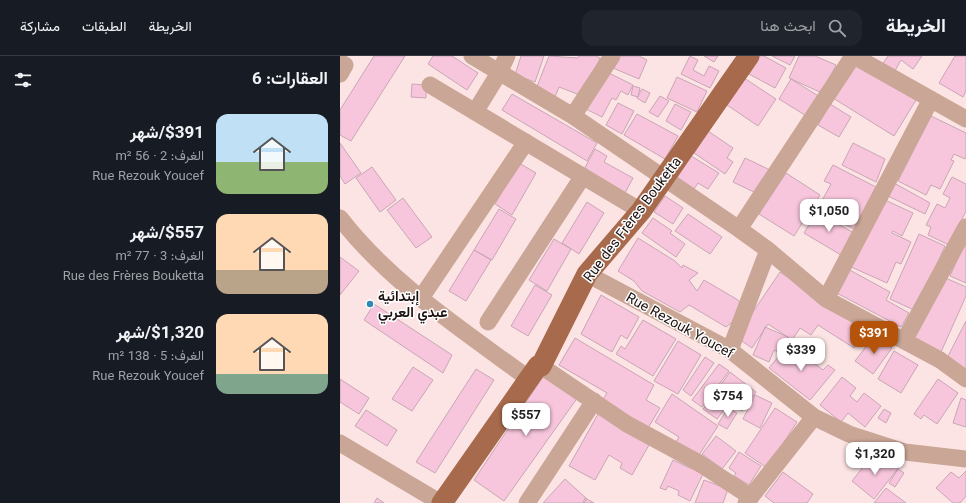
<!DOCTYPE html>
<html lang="ar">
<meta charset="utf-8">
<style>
body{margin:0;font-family:Georgia,Vazirmatn,serif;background:#20242c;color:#f1f3f6;direction:rtl;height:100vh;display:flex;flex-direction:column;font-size:15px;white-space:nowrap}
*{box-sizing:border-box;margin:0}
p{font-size:13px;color:#9ea1a6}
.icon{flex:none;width:22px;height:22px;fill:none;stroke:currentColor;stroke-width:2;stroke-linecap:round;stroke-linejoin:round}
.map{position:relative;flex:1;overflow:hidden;direction:ltr}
.sheet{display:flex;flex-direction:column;background:#171b24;width:340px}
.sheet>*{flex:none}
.price{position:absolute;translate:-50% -34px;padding:0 9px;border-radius:8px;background:#fff;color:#222;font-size:13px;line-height:26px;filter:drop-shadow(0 1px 2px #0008)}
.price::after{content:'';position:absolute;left:50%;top:24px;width:12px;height:9px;margin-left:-6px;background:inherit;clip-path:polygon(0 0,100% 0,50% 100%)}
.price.on{background:#b45309;color:#fff}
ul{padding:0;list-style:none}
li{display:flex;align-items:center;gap:12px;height:100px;padding:0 12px}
li span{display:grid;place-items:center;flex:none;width:112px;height:80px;border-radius:12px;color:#555}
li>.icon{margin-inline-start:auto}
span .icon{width:48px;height:48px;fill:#fffc;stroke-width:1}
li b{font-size:17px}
h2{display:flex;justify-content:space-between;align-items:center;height:48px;padding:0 12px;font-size:17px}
header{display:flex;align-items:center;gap:24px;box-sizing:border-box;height:56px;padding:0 20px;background:#171b24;border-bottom:1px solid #363941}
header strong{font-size:19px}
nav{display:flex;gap:22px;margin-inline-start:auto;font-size:14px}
.search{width:280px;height:36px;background:#20242c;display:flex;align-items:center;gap:10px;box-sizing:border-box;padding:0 14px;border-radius:12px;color:#9ea1a6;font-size:15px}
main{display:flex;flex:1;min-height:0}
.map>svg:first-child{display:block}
</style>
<header>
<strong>الخريطة</strong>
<div class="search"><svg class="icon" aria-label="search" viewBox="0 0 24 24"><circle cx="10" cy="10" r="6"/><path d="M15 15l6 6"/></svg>ابحث هنا</div>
<nav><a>الخريطة</a><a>الطبقات</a><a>مشاركة</a></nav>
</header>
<main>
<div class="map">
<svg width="626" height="447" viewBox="0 0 626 447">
<rect width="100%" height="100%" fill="#fde4e4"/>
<!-- building -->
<path fill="#f8c6dc" stroke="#c8a6b5" d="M34 0H65L11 85 0 79V54Z
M93 0H112L138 17 127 34 88 8Z
M181 0H204L195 26 175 19Z
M209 0 238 2 239 0H256L260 2 245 41 219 31 215 41 196 33Z
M278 0H299L307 4 299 23 273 12Z
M350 0 358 4 353 14 364 20 369 10 379 15 370 32 341 18Z
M364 0H378L374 6Z
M419 0H424L446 12 435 32 409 18Z
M432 0H455L450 9Z
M459 0H475L496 9 482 37 449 22Z
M548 0H582L573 13 561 4 552 20 540 12Z
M615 0H626V35L623 41 599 27Z
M515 6 576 44 554 80 493 42Z
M265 15 293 29 288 39 281 35 276 44 272 42 262 61 246 53Z
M337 21 367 35 357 56 327 42Z
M404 22 436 43 418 70 387 49Z
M451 23 480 41 468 61 439 43Z
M72 28 86 29V42L71 41Z
M293 30 300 32 298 41 291 39Z
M302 33 310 37 305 47 297 42Z
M172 38 257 87 247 105 162 54Z
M320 40 329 45 318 61 309 56Z
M278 47 294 55 282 78 266 69Z
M335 48 351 56 341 74 326 65Z
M490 48 511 61 499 81 478 69Z
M297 58 338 80 325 103 284 79Z
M591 60 626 77V101L625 103 614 98 611 104 614 105 600 133 591 129 586 139 558 125Z
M368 75 393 92 387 102 393 106 385 118 354 97Z
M0 87 21 117 5 128 0 120Z
M513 87 545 103 536 126 502 109Z
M255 93 267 100 264 106 293 122 285 137 243 115Z
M351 100 379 117 368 133 358 127 352 136 335 125Z
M405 102 430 114 418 138 393 126Z
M179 107 196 117 172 159 155 148Z
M493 109 536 131 514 173 477 154 491 128 484 125Z
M32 111 56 144 40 156 16 122Z
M446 117 480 139 454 180 419 158Z
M612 121 626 128V155L609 189 588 179 591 171 586 169 597 148 605 152 610 142 603 138Z
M554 127 590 147 585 158 548 140Z
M325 140 343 152 333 168 314 156Z
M63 142 92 181 76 192 47 154Z
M545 144 573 157 562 180 553 175 552 177 571 186 561 208 556 206 547 227 509 210Z
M247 146 264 157 239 198 222 187Z
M159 153 176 163 152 204 134 194Z
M477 156 514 177 501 199 464 177Z
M348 158 382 181 370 198 335 175Z
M313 162 332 175 330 177 345 188 336 201 302 177Z
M579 178 605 190 585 234 574 254 550 243Z
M298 182 335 205 342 212 343 209 358 217 349 224 357 235 364 224 398 244 403 250 394 265 386 271 349 249 340 256 302 235 294 225 278 215Z
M214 183 231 193 207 235 189 224Z
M626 184V227L610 220Z
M134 194 151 204 126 245 109 235Z
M0 201 19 215 0 239Z
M506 212 550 236 546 244 569 257 561 271 493 235Z
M440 216 527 274 514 292 478 269 471 279 460 272 452 284 428 268 412 292 396 281Z
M601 220 626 231V240L601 296 572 284Z
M195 229 212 239 188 280 171 270Z
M261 239 299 261 287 283 281 279 272 296 241 278Z
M34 248 112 299 103 317 24 264Z
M303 264 336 283 313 320 276 298 281 290 285 293Z
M626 265V316L605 306Z
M425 271 448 281 440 297 434 294 429 306 413 299Z
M535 279 552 292 533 318 515 305Z
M235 282 314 329 306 344 320 352 308 372 262 345 267 337 219 309Z
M338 285 361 299 338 338 314 325Z
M448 289 470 307 471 305 483 314 488 309 495 314 470 344 429 312Z
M554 295 578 309 561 337 538 323Z
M365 301 374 307 351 340 343 334Z
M379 308 389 315 362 351 352 344Z
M73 311 93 324 72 355 52 343Z
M136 313 154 324 95 417 76 406Z
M206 316 238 341 164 445 134 424Z
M390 316 416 336 402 355 390 346 377 363 363 353Z
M502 321 516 332 510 340 517 346 524 337 541 350 525 371 508 357 501 366 480 349Z
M0 323 29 342 19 358 0 346Z
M598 323 618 337 597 368 584 359 581 363 574 358Z
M332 338 378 370 357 402 335 388 339 381 315 366Z
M415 339 432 347 420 372 403 363Z
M621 342 626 344V371L613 367Z
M388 352 397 357 387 373 378 368Z
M435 352 457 366 427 412 405 397Z
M544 353 551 357 546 367 538 362Z
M26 354 57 374 47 390 15 370Z
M258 358 309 389 292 419 280 412 282 407 269 399 255 424 229 410Z
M376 380 396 395 382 413 362 398Z
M399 396 421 410 409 429 394 420 396 417 389 412Z
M532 400 543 408 549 401 560 410 534 443 512 425Z
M333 404 363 418 350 445 338 439 339 435 328 430 326 434 320 432Z
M558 413 564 417 555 431 549 427Z
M626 415V440L620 447H613L596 432 611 416 619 422Z
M443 416 473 438 467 447H434L425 440Z
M225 423 247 443 244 447H203Z
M364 424 388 433 383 447H355Z
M546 432 566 447H534Z
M37 442 44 447H34Z
M245 442 254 447H243Z"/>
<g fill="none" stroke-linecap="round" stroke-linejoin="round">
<!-- minor -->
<path stroke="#c9a695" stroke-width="17" d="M132 0 233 60 399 173 428 194 486 243 600 304 626 323
M514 0 626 63
M0 6 5 9 0 18
M90 29 301 155
M135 56 159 17 167 0
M233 60 272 0
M0 162C51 228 123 274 189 323
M399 173 513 0
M247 218 390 294 474 361 509 378 565 396 626 403
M81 242 186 86
M486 243 591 43
M148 266 243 120
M564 285 626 171
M390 294 428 194
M201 310 287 368 359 407 411 441
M0 387 101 447
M187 447 254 345
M406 447 474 361"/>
<!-- major -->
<path stroke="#a86a4c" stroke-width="21" d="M102 447 198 310H201L247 218 301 155 409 0"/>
</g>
<!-- markers -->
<circle fill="#3288b7" stroke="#fff" stroke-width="1.5" cx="30" cy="248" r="4"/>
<g text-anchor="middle" stroke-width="3" stroke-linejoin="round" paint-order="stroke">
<!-- street labels -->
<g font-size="14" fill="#1d1010" stroke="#fff">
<text transform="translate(292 163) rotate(-53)" y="5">Rue des Frères Bouketta</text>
<text transform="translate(340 269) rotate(29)" y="5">Rue Rezouk Youcef</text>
</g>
<!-- poi labels -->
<g font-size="14" font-weight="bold" fill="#1d1010" stroke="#fff" text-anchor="start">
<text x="38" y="245">إبتدائية<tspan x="38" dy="16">عبدي العربي</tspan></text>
</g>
</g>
</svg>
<b class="price" style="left:489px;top:177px">$1,050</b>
<b class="price on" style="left:534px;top:299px">$391</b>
<b class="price" style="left:461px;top:316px">$339</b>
<b class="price" style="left:388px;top:362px">$754</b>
<b class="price" style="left:186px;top:381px">$557</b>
<b class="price" style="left:535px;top:420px">$1,320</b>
</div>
<section class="sheet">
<h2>العقارات: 6<svg class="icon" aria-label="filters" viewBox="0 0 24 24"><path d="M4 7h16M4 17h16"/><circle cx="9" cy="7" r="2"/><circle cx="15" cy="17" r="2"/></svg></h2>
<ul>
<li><span style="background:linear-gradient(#bfe0f5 60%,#8fb573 0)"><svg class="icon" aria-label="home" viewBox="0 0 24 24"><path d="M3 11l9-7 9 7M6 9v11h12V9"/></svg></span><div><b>$391/شهر</b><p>الغرف: 2 · 56 m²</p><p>Rue Rezouk Youcef</p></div></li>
<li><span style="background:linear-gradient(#ffd9b3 70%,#b9a48a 0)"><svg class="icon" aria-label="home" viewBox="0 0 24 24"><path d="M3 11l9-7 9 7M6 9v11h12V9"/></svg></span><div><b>$557/شهر</b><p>الغرف: 3 · 77 m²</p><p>Rue des Frères Bouketta</p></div></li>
<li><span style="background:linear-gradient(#ffd9b3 75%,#7fa58c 0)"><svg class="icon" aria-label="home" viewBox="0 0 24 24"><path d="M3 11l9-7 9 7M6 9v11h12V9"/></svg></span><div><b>$1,320/شهر</b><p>الغرف: 5 · 138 m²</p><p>Rue Rezouk Youcef</p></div></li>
</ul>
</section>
</main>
